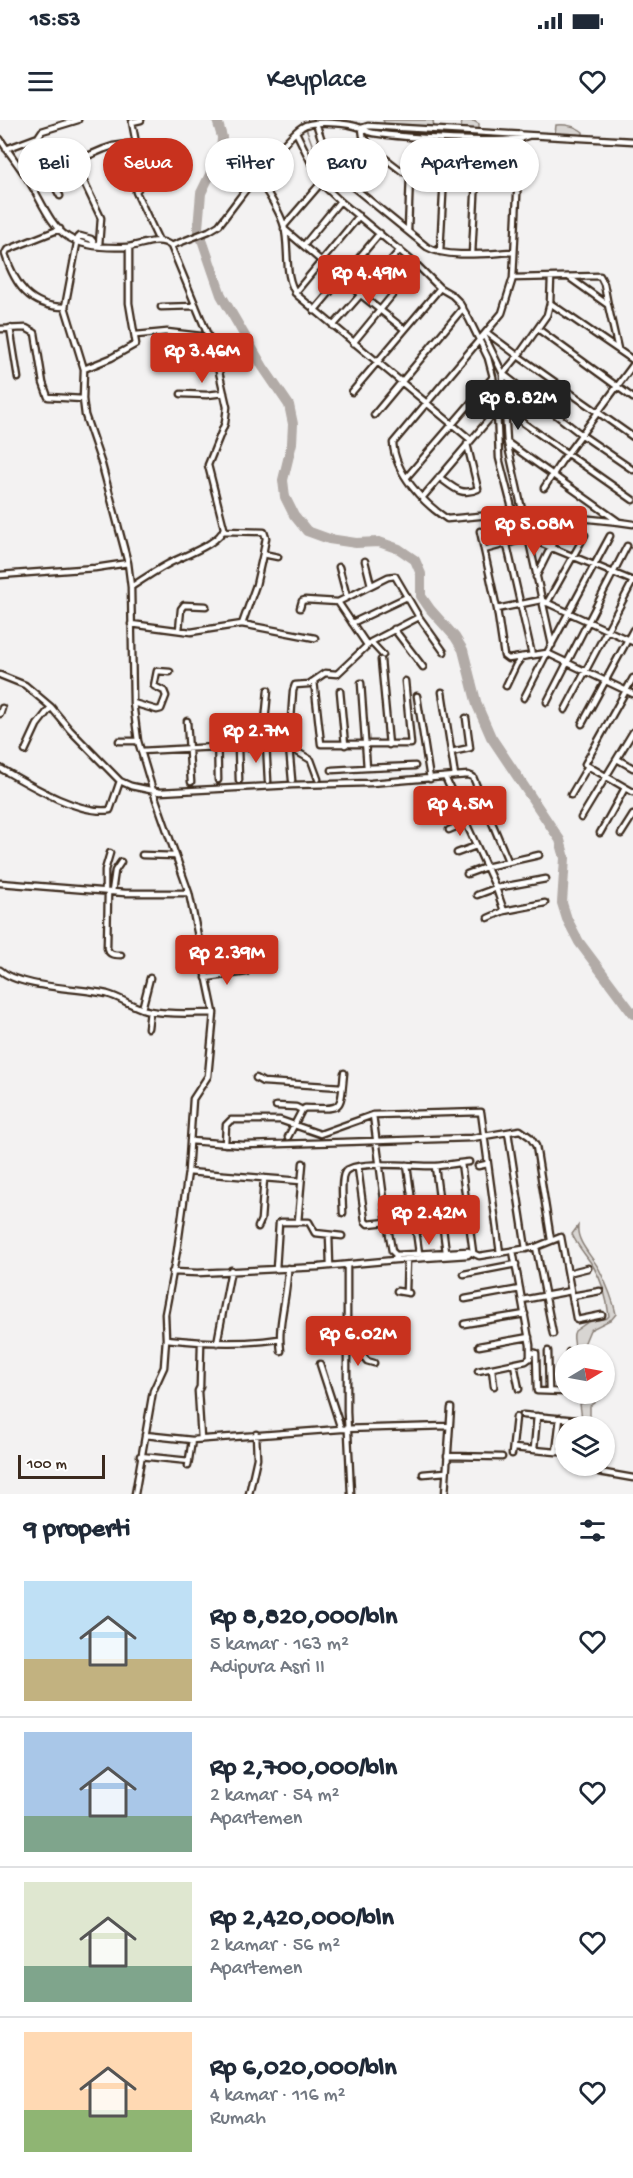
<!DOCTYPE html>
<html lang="id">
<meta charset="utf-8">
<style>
body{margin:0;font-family:"Gochi Hand",sans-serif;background:#f2f2f3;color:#1f2937;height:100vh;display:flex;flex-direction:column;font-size:22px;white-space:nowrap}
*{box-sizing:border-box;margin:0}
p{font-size:20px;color:#747a83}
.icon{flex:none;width:33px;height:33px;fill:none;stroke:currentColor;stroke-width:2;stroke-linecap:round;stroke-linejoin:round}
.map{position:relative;height:1374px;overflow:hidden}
.drawer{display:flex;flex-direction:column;background:#fff;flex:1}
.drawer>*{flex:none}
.guide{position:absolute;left:18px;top:18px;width:597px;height:54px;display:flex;gap:12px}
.needle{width:39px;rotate:80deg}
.buttons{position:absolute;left:555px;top:1224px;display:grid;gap:12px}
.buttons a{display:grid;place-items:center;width:60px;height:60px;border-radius:50%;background:#fff;box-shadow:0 2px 4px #0004;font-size:30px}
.scale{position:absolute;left:18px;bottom:15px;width:87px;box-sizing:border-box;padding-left:6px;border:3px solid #3b2a1e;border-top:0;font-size:16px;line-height:21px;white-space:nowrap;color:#3b2a1e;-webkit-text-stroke:4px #fff;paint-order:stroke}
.price{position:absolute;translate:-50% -51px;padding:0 14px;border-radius:6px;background:#c8321e;color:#fff;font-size:20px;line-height:39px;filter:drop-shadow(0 2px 3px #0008)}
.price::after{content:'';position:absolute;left:50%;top:36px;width:18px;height:14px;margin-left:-9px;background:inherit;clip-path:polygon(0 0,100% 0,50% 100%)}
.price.active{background:#222;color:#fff}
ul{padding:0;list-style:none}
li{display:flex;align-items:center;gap:18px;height:150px;padding:0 24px}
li+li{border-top:2px solid #e0e1e3}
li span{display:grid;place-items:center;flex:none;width:168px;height:120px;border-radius:0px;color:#555}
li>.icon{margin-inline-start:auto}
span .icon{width:72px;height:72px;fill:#fffc;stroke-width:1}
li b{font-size:26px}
h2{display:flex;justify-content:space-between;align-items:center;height:72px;padding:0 24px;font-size:26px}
.pill{padding:0 21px;border-radius:27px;background:#fff;box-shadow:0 2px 4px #0004;font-size:21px;line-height:54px}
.pill.active{background:#c8321e;color:#fff}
.status{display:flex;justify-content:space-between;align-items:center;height:42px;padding:0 30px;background:#fff;direction:ltr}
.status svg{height:16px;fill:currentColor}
header{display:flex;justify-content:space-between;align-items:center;height:78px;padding:0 24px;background:#fff;font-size:27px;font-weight:600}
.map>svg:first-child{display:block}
</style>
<div class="status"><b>15:53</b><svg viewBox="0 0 49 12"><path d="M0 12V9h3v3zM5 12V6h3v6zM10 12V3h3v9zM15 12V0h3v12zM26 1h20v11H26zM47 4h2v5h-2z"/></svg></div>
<header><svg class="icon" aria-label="menu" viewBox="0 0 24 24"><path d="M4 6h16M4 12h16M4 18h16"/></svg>Keyplace<svg class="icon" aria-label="heart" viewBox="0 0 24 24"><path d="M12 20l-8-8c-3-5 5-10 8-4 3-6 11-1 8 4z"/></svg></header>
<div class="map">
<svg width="633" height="1374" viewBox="0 0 633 1374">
<rect width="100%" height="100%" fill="#f3f2f2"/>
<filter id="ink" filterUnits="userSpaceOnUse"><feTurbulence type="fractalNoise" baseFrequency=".0167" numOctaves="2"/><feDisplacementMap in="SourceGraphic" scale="12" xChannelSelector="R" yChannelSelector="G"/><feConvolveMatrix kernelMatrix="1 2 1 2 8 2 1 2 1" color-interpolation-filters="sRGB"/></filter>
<g filter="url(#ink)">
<!-- green -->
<path fill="#d8d5d2" stroke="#8a8078" stroke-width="1.5" d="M383 0H433L434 9 385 5Z
M462 0 474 1 479 4V10L461 9Z
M556 5C565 4 576 6 583 12V16L555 14Z
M578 1106C576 1122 592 1136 599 1149 606 1163 613 1179 616 1194L612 1199 590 1210 580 1234H574C577 1224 571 1218 575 1211L588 1202 607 1198 609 1196C607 1178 602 1161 593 1146 586 1135 577 1126 572 1114Z
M594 1274H601L599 1279 590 1286V1306H583L580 1284 589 1280Z"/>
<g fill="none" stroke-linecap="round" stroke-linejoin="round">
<!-- stream -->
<path stroke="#827770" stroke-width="1.5" d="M306 8 323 54"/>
<!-- river -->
<path stroke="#b2aba7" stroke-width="10" d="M217 0 222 17 221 32 201 73 198 108 221 175 263 247 289 285 293 304 292 323 283 360 285 377 294 395 307 411 329 419 356 423 379 422 399 429 415 440 421 454V476L430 489 455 517 463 530 477 585 491 617 560 720 565 738 562 783 567 799 579 822 633 894"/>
<!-- street casing -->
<g stroke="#3b2a1e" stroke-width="9">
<path id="street" d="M141 0 132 2 136 23 141 30 143 60 136 72 159 121
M316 3 329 42 336 53 427 127C447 139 490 133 513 132
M362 8 368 6 633 21
M362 8 363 16 373 29 403 52 519 61
M296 12 321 63 340 81 417 145 440 168 452 175 459 182 469 199 488 238 493 257 497 290 499 338 513 392
M520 14 513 158 502 193 393 323C395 353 423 383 447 399L522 392 619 402
M0 19C9 33 20 47 29 61 40 78 50 106 68 117 84 127 109 128 127 127 141 126 159 115 171 126
M6 29 38 17 42 11 78 0
M74 41 101 98 99 125
M47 52 60 76
M257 56C266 72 279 88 284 106 290 128 283 156 297 175L471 320
M29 61 104 29 113 26 136 23
M284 106 321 63
M60 109 7 130 5 134C15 165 30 187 65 187
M284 109 361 175 404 209
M408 111 410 54
M96 125 91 119 80 116 78 118 65 187 84 249 83 279 85 295 102 345 128 443 131 467 133 583 138 621 153 671 189 773 214 893 208 956 193 979 188 1052 177 1131 165 1194 166 1219 164 1247 153 1271 135 1374
M304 125 340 81
M171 126 209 111 219 105C240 78 259 50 282 26 288 20 294 12 302 7 312 0 349 3 361 8 365 10 367 12 373 13 399 17 508 25 528 16
M440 132 444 56
M472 134 476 58
M513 158 600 156 604 164 608 185
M570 158 608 185 618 229
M295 173 359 96
M550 183 633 240
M161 187 196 186
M314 191 380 113
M333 206 400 130
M10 208 18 258
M0 209 26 208 35 213 43 263 48 277 83 279
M538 209 633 278
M486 212 518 236 547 195 550 183 551 158
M136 215 167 212 209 217
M484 215 503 254 507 322 552 525
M353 223 417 145
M84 249 111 238 136 224 129 183V127
M352 272 440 168
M181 274 207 275 224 273
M505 290 633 380
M374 295 463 188
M633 317 518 236 503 254 582 315 633 350
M508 323 619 402 633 404
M439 357C453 367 461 377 478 369L467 324
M406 358 493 257
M544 368 561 342 633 245
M422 378 497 290
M224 411 264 412 266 418 263 434
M480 411 497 489 504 536 508 539 547 533
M610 416 547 533 633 574
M528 418 633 461
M507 425 532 535
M484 430 528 418
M365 441 371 465
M339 447 347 477
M0 455 95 448 128 443
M536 457 558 413
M131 467C143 459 155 451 168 444 182 436 220 424 224 408L208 345 225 303 227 287 214 230 171 126
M338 482 388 457 395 456 419 497 444 532
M547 483 585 415
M300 488 302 481 305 480 338 482 367 525
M497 489 541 480 633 522
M352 503 407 477
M131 504 191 512 242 504 315 518
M242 504 256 465 263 434 278 437
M394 509 423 547
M179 510 181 489 184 485 206 486
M371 522 383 535
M381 540 389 625
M0 555 25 565 51 587 70 610 120 661 131 666 160 672 292 665 371 663 455 656 442 572
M314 561 321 624H411L405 561
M361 563 367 648 415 646
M506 566 516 545 522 537
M340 571 345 625
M417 576 430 659
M524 578 547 533
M547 582 627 426
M133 583 157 590 161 589 166 576 164 571 154 566 157 551 170 552
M565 590 633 461
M0 594 2 588
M187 601 191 662
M582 604 633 510
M119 621H138
M238 627 239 660
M25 631 37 605 51 587
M141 631 216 627H289L311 640 318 659
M451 632 470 628 466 598
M617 639 633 648
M588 646 633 672
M0 648C28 664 78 695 110 690L120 661
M332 650 367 648
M455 656 468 655 473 657 508 741
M445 657 496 768 504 791
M218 660 217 602H265
M292 660 289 627 293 571 295 565 309 564 325 553 337 554 371 522 419 497
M268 661 265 602 268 570
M571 675 588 646 585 644 633 558
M444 685 455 680
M581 698 633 612
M449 710 465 703
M600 713 625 668
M621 714 633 695
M457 733 476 726
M142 735 176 736
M467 754 486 747 539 735
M0 763 125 773H189
M105 771V750L110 733
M108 772 107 828C109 835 114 835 121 835
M112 772 115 751 121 742
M477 775 496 768 546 759
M488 798 504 791 545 783
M0 850C20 868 80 868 107 874 122 878 134 888 150 891 171 895 192 893 214 893
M206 858 246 852
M142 889 150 858
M148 908 150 891
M256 958 263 962 342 967
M276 986 296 987 302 990 288 1017
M302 990 305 988C344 989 340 991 344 953
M373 995 481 992 500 1133
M508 1012 526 1129
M190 1021 244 1025 472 1018 520 1010 530 1017 536 1026 551 1120
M461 1043 473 1132
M407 1045 419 1133
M435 1046 446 1132
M478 1046 487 1044
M358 1048 365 1101 368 1104 387 1102
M188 1052 301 1061
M343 1093C343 1084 340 1059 345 1052 354 1039 420 1047 436 1046 447 1045 458 1043 469 1042
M298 1102 303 1043
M258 1107 261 1100 264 1058
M329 1115 330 1146
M536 1127 553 1214
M396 1135 468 1131 479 1136 536 1127 561 1117 576 1198 577 1200 602 1195
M395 1140 468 1135 470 1133
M347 1145V1292L351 1374
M276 1149 279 1103 281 1102H309L315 1113 342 1116
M172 1152 198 1153 319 1147 395 1140 396 1135 392 1131 387 1102 373 995 320 1014 280 1000H231L226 1005 225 1024
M568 1153 588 1148
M464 1154 516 1144
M397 1171 409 1173
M406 1172 407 1137
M572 1176 600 1171
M465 1179 520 1169
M522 1180 571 1171
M464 1204 525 1194
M166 1219C204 1223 241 1225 279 1219
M201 1223 200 1267 198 1271 201 1319
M217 1223 231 1150
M479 1226 529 1217
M347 1229 361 1233 367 1241 374 1243
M281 1231C277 1203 288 1176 288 1148
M548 1231 549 1271
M530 1232 536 1233 537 1271 566 1272
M569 1232V1234
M320 1244 341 1309
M514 1244 519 1269
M492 1249 494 1266
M478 1251 526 1241 530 1238V1225L513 1131
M523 1295 577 1300
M560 1298 556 1332H566
M145 1315 192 1320 341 1309 449 1306
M513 1328 556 1332
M534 1329 537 1296
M512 1334 516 1297
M140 1336 189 1341
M447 1336 502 1337
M188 1346 192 1320
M588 1346 599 1352 633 1358
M423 1354 446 1352
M249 1374 257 1338 256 1314
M445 1374 451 1288"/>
</g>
<!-- street -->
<use href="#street" stroke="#fff" stroke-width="4.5"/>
</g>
</g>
</svg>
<div class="buttons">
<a><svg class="needle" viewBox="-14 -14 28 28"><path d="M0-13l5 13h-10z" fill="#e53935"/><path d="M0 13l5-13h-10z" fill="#747a83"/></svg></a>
<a><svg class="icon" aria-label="layers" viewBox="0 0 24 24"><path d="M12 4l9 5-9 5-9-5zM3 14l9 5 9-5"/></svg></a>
</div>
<div class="scale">100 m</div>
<b class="price" style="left:369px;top:186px">Rp 4.49M</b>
<b class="price" style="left:202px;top:264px">Rp 3.46M</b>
<b class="price active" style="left:518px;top:311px">Rp 8.82M</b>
<b class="price" style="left:534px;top:437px">Rp 5.08M</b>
<b class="price" style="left:256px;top:644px">Rp 2.7M</b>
<b class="price" style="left:460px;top:717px">Rp 4.5M</b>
<b class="price" style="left:227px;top:866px">Rp 2.39M</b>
<b class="price" style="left:429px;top:1126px">Rp 2.42M</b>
<b class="price" style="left:358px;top:1247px">Rp 6.02M</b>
<div class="guide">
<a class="pill">Beli</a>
<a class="pill active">Sewa</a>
<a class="pill">Filter</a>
<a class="pill">Baru</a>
<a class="pill">Apartemen</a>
</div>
</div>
<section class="drawer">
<h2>9 properti<svg class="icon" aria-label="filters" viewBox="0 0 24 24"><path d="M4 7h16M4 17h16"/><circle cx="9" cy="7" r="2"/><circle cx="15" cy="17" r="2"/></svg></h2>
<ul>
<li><span style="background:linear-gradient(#bfe0f5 65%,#c2b280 0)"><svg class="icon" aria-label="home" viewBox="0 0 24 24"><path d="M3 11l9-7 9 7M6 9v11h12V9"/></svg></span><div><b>Rp 8,820,000/bln</b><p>5 kamar · 163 m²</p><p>Adipura Asri II</p></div><svg class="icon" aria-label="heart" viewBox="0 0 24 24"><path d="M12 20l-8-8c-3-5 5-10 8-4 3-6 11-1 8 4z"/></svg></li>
<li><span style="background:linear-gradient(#a9c7e8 70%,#7fa58c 0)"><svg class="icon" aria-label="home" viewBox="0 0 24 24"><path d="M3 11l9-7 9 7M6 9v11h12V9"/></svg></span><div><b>Rp 2,700,000/bln</b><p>2 kamar · 54 m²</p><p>Apartemen</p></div><svg class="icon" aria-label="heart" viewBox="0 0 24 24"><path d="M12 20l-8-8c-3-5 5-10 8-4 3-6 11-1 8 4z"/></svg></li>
<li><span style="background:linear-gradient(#dfe7d0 70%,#7fa58c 0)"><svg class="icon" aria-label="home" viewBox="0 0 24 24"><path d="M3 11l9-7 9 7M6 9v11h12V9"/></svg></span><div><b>Rp 2,420,000/bln</b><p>2 kamar · 56 m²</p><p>Apartemen</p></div><svg class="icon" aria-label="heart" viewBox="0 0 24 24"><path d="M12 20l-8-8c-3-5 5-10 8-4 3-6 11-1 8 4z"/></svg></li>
<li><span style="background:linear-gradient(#ffd9b3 65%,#8fb573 0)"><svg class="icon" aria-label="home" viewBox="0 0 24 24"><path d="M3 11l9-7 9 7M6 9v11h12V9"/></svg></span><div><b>Rp 6,020,000/bln</b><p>4 kamar · 116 m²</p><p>Rumah</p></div><svg class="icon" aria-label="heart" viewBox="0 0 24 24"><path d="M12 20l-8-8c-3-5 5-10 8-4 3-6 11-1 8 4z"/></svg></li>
</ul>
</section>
